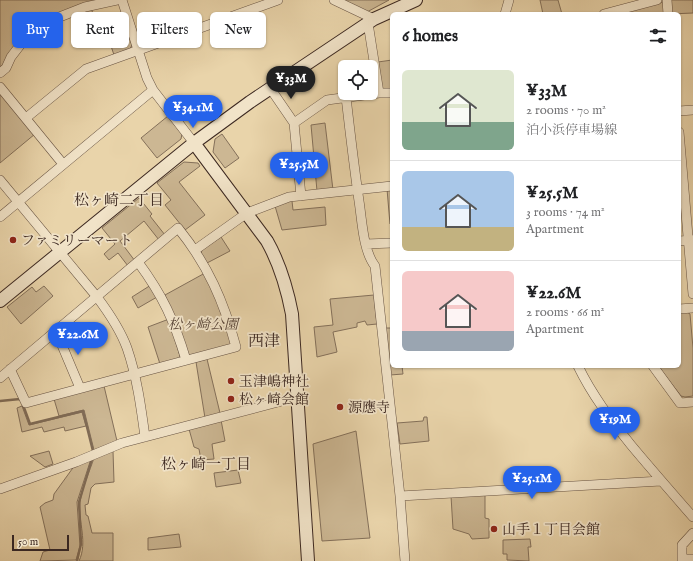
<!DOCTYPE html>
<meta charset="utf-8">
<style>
body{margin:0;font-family:"IM FELL English","Noto Serif JP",serif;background:#f6f6f6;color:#202124;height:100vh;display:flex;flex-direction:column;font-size:15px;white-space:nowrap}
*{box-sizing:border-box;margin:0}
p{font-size:13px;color:#757577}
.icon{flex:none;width:22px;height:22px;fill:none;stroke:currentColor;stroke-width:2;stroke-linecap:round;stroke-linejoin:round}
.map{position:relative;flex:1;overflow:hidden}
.panel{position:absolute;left:390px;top:12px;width:291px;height:356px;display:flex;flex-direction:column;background:#fff;border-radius:6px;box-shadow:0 1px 3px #0004}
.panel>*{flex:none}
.guide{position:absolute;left:12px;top:12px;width:318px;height:36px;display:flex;gap:8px}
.tools{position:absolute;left:338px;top:60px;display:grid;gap:8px}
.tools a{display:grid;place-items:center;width:40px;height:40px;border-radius:6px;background:#fff;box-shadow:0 1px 3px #0004;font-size:20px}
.scale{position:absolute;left:12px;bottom:10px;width:57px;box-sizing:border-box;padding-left:4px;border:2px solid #3c2821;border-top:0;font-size:11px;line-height:14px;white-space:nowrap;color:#3c2821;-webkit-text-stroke:3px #f1e3c8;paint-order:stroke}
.price{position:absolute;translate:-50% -34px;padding:0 9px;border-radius:14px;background:#2563eb;color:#fff;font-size:13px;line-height:26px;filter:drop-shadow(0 1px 2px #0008)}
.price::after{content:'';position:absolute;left:50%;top:24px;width:12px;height:9px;margin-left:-6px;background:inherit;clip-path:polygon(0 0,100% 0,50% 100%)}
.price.active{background:#222;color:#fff}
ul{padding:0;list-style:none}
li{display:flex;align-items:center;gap:12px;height:100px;padding:0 12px}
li+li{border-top:1px solid #e0e0e0}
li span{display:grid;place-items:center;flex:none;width:112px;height:80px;border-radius:6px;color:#555}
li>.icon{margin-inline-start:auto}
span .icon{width:48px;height:48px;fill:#fffc;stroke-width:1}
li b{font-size:17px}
h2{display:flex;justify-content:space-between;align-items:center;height:48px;padding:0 12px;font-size:17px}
.tag{padding:0 14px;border-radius:6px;background:#fff;box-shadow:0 1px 3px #0004;font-size:14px;line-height:36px}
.tag.active{background:#2563eb;color:#fff}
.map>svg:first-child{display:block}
</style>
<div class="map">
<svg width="693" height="561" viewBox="0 0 693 561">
<rect width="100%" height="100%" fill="#e9d4aa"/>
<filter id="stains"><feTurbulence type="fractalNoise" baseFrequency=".005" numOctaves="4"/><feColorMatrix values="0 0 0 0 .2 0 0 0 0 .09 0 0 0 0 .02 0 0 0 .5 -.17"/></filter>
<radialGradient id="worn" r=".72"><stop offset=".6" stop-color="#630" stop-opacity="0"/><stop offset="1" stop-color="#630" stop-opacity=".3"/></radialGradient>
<!-- green -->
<path fill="#ccb793" stroke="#84705a" d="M0 0H98L37 21 0 68Z
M342 0H389L367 12Z
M540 0H558L562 14H543Z
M671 0H693V13L670 14Z
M661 2 666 5 667 14H617Z
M91 8 100 33 80 40 71 16Z
M126 24 132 45 130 49 114 55 106 31Z
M392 60V90L382 89 378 62Z
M0 92 35 134 0 163Z
M168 116 182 134 181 139 157 158 141 138Z
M325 123 333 190 317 191 311 125Z
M222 134 239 158 225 168 213 152 215 139Z
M184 162 198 163 200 166 179 182 205 215 185 230 165 205 171 200 157 183Z
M392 188V224H390L387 189Z
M139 198 152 214 150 216 165 235 159 240 144 221 120 241 135 261 128 266 118 253 109 260 104 254 115 244 102 228Z
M290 201H292L293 210 325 207 326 225 282 230 275 206Z
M221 237 230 251 207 263 201 254 202 250Z
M205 273 211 285 232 343 230 346 190 356 187 354 165 295Z
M151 285 157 297 138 308 132 297Z
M44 286 53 296 21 324 7 307 32 287 36 292Z
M374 295 377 324 367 325 365 321 357 323V327L333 332 337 352 317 357 314 327 333 325 330 299Z
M687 312 690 314 693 348V396L685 397 681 396 658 366H679V313Z
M169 319 180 356 179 359 160 364 148 327Z
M383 328H392V366H402L403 374 390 375Z
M207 359 220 413 205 418 196 362Z
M104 386 117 441 94 450 84 410 59 416 54 399Z
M22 406 29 425 82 412 86 426 65 431 64 427 44 432 42 427 22 432 17 408Z
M424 417H427L429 441 400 444 397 423 423 421Z
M221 420 225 441 212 444 214 459 201 460 199 449 194 447 189 429Z
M356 431 370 538 322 541 313 444Z
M49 451 53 464 45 467 30 456Z
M113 451 114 482 95 484 91 488 88 504 85 505 86 515 88 516 92 533H113V561H79C88 542 78 522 80 503 81 491 90 470 94 458Z
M91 459 77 502 80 546 76 560 40 561 43 552 50 550 40 507 45 503 53 500 54 494 75 465Z
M238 470 241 483 216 487 214 473Z
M485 494V518L489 519V538L472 539 469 534 453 529 451 496Z
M179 534 181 547 148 550V538Z
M530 539 531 547H528L529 561 507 560V554H503V540Z"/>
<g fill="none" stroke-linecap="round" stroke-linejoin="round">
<!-- stream -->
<path stroke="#806c57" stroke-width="2.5" d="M0 401 20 399 21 400
M23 405 30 424 83 411 93 451
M77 561 81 544 79 502 92 459"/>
<!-- street casing -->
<g stroke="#675343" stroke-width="10">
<path id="street" d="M122 0 147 78 153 90 194 143
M334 0 374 19
M667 0 668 14
M505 14 509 0
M604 14 657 0
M368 23 379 93
M0 73 6 68 11 57 34 27 85 7 117 0
M0 87 63 164
M270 88 294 123
M346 97C350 132 354 166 359 201 362 220 363 251 375 266L400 496 405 561
M679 111 693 110
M26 118 86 69 278 0
M679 132 693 294
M0 180 97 297C109 313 120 329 127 348 137 377 141 407 145 437
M301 196 294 123 327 100 379 93H392
M0 217 153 90
M679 241 693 240
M366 244 392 243
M195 250 247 213 289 197 392 186
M138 262C163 296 174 320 186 360
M679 309 693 308
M56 331 80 388
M578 366C592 395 611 420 631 445 651 469 672 493 693 517
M653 366 680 403 693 402
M0 378 178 228C208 265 224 302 236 347L26 403 10 369
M0 489 76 462 122 443 297 397
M400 496 661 481
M682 559H693
M682 561V545L693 533"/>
</g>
<!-- secondary casing -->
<g stroke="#3c2821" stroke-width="14">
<path id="secondary" d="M194 143 267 241C280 264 287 288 292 314L308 561
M0 301 194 143 250 102 374 19 416 0"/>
</g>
<!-- street -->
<use href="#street" stroke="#f1e3c8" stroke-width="9"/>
<!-- secondary -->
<use href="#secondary" stroke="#f1e3c8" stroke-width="12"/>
</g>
<!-- markers -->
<g fill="#8f2418" stroke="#f1e3c8" stroke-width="1.5">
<circle cx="13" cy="240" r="4"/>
<circle cx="231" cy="381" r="4"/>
<circle cx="231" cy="399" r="4"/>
<circle cx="340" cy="407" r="4"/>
<circle cx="494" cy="529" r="4"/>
</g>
<g text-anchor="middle" stroke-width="3.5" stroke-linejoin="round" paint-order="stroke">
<!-- poi labels -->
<g font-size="14" fill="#3c2821" stroke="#f1e3c8" text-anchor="start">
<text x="21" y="245">ファミリーマート</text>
<text x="239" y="386">玉津嶋神社</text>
<text x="239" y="404">松ヶ崎会館</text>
<text x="348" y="412">源應寺</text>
<text x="502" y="534">山手１丁目会館</text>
</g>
<!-- park labels -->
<g font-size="14" font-style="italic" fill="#594538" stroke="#f1e3c8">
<text x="203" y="329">松ヶ崎公園</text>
</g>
<!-- neighbourhood labels -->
<g font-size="15" fill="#3c2821" stroke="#f1e3c8">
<text x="119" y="205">松ヶ崎二丁目</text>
<text x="206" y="469">松ヶ崎一丁目</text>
</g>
<!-- quarter labels -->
<g font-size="16" fill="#3c2821" stroke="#f1e3c8">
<text x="264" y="346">西津</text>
</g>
</g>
<rect width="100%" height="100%" filter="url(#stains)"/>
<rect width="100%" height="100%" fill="url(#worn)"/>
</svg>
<div class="tools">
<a><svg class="icon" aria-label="locate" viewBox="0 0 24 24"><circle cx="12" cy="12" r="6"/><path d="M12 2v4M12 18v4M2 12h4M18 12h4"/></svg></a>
</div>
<div class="scale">50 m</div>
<b class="price active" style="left:291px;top:100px">¥33M</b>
<b class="price" style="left:193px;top:129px">¥34.1M</b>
<b class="price" style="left:299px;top:186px">¥25.5M</b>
<b class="price" style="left:78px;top:356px">¥22.6M</b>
<b class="price" style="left:615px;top:441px">¥19M</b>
<b class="price" style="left:532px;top:500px">¥25.1M</b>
<div class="guide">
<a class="tag active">Buy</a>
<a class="tag">Rent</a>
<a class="tag">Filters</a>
<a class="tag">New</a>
</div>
<section class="panel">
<h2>6 homes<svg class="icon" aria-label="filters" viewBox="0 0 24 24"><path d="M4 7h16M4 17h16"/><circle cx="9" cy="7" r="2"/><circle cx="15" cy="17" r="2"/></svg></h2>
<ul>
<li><span style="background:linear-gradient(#dfe7d0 65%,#7fa58c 0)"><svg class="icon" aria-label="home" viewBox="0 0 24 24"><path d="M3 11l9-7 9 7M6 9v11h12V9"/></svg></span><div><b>¥33M</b><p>2 rooms · 70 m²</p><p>泊小浜停車場線</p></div></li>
<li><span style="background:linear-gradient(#a9c7e8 70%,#c2b280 0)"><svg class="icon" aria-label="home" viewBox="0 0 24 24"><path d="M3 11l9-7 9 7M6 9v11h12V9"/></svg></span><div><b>¥25.5M</b><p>3 rooms · 74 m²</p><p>Apartment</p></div></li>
<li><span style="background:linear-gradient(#f6c9c9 75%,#9aa5b1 0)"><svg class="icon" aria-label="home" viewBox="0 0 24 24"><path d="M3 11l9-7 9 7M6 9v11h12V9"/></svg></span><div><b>¥22.6M</b><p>2 rooms · 66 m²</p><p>Apartment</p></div></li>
</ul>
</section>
</div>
